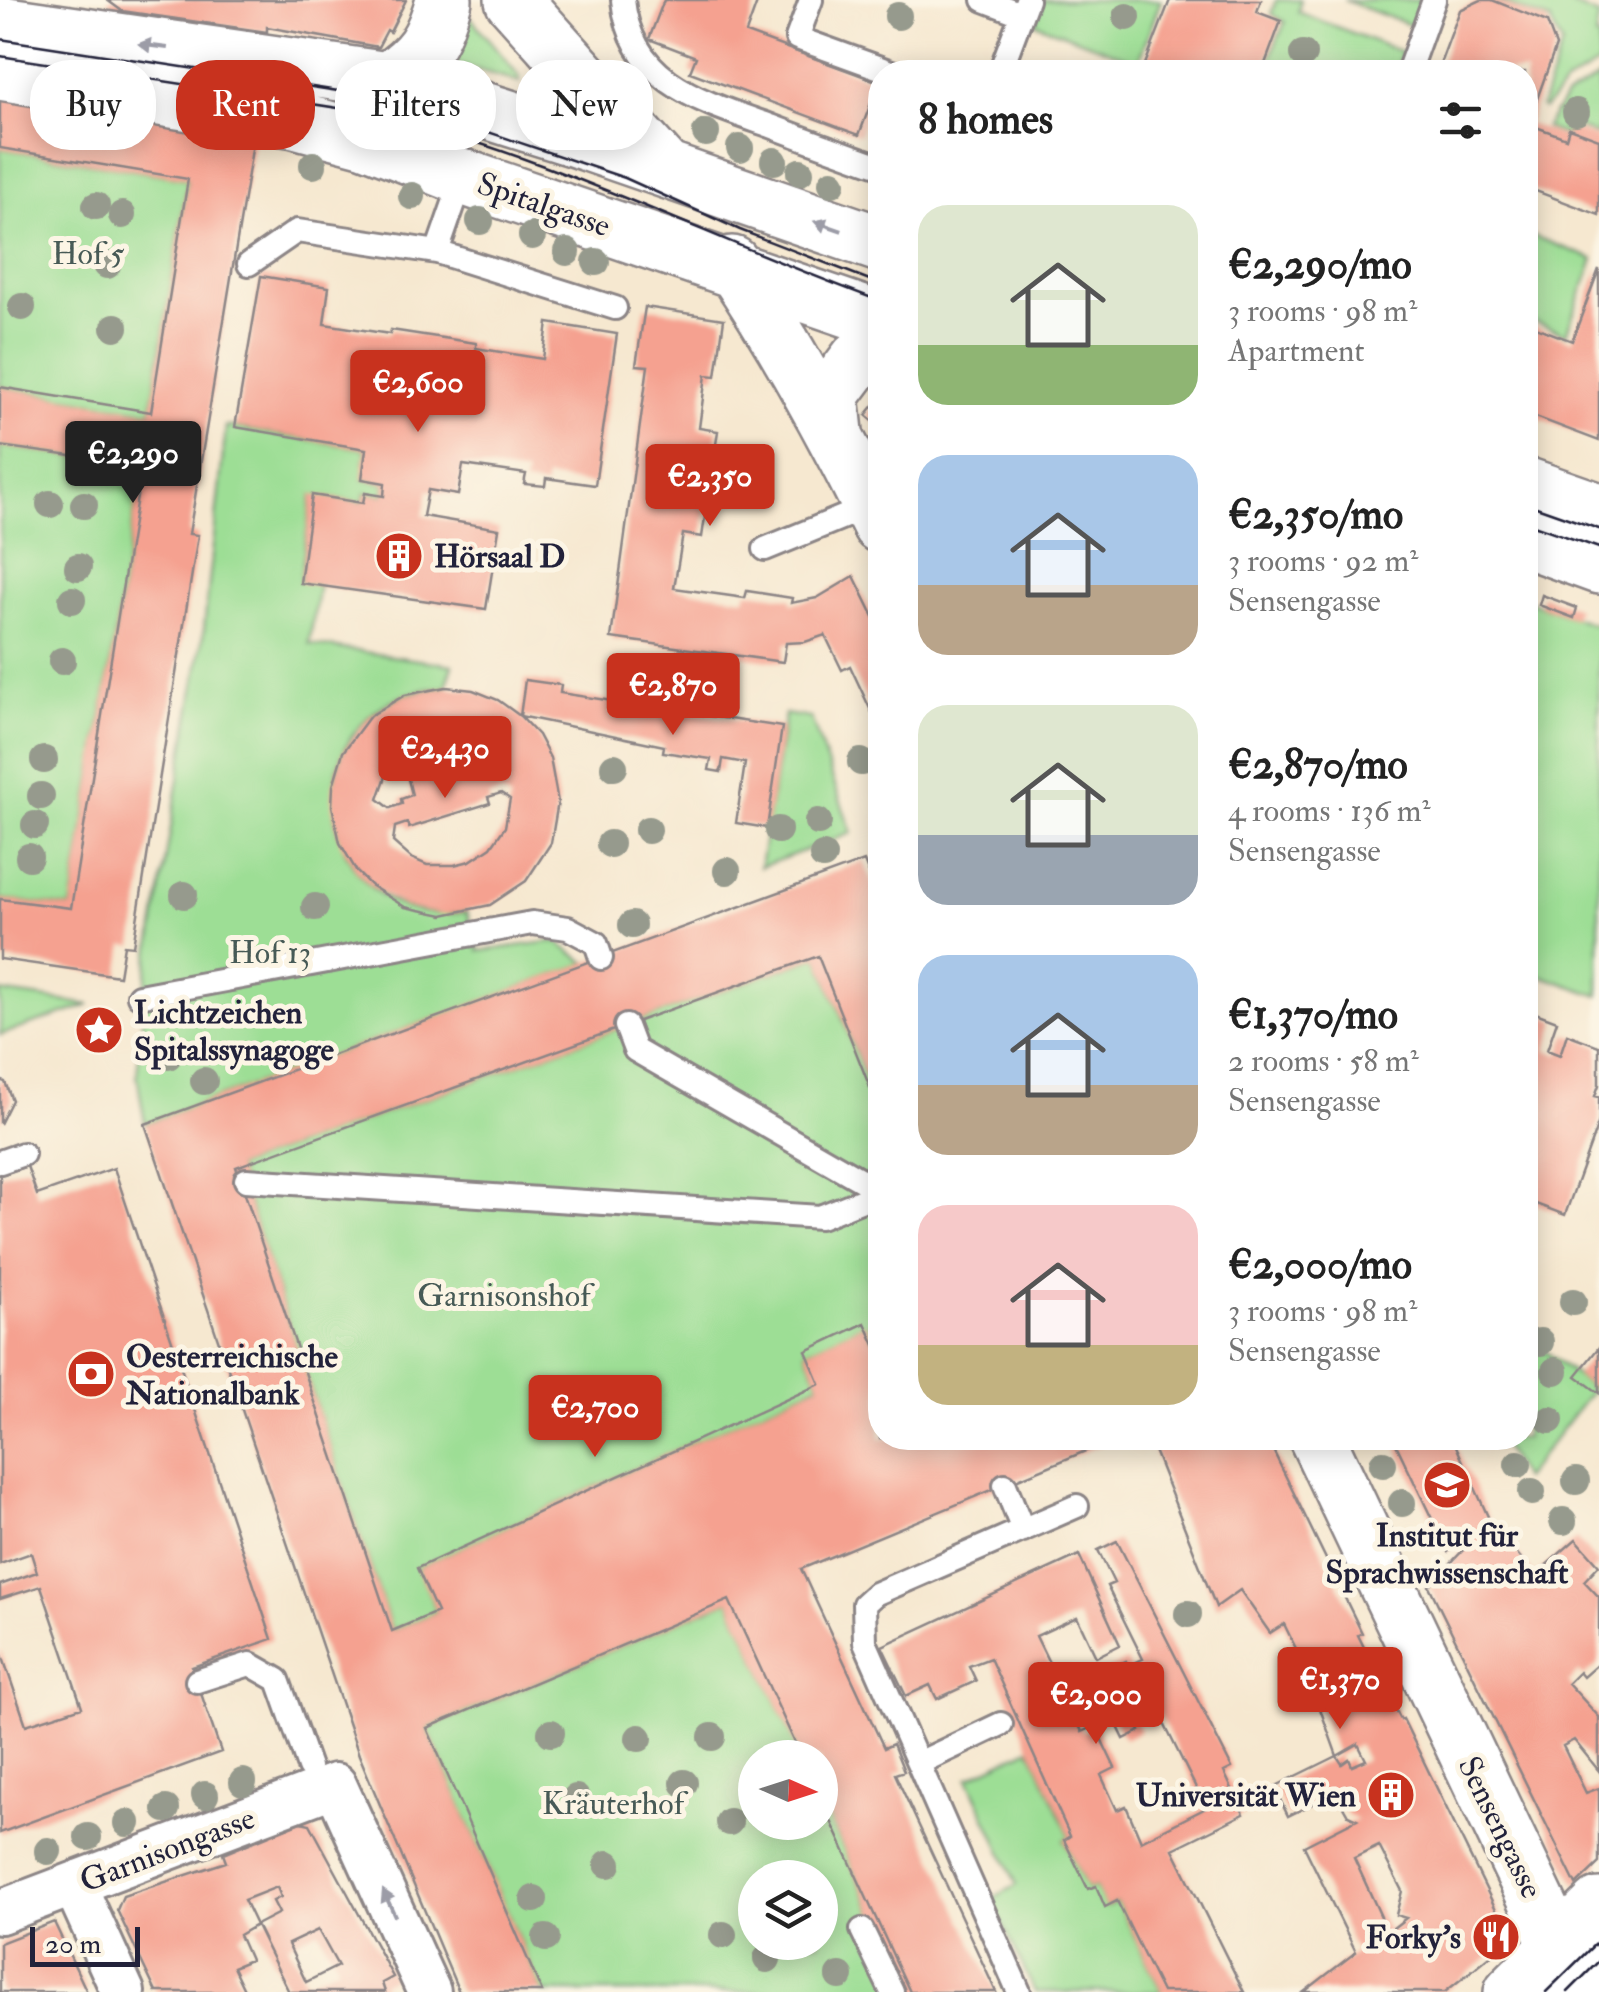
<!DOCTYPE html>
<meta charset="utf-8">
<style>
body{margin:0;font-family:"IM FELL Double Pica",serif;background:#f2f2f2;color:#222;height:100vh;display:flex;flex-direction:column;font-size:38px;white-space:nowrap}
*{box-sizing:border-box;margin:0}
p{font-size:32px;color:#767676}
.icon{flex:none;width:55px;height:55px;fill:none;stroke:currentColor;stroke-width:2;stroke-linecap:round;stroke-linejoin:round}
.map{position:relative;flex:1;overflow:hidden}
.panel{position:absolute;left:868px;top:60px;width:670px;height:1390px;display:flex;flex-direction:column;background:#fff;border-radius:40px;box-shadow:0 5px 25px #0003}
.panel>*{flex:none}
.hud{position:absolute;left:30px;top:60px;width:688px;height:90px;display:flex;gap:20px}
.needle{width:65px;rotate:93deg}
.controls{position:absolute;left:738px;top:1740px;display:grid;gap:20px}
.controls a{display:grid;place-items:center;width:100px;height:100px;border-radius:50%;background:#fff;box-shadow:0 5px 25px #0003;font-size:50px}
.scale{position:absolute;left:30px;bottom:25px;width:110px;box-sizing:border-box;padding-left:10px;border:5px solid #22223b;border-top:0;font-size:28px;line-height:35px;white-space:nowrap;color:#22223b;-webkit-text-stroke:8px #fcf5e5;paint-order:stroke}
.price{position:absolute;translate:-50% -85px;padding:0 22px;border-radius:10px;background:#c8321e;color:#fff;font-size:32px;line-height:65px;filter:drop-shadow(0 2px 5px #0008)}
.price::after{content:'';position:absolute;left:50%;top:60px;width:30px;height:22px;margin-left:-15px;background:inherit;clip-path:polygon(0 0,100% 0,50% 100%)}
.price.active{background:#222;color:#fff}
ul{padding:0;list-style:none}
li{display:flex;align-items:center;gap:30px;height:250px;padding:0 50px}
li span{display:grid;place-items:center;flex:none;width:280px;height:200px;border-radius:30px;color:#555}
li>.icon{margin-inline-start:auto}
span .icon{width:120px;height:120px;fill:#fffc;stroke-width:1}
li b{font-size:42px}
h2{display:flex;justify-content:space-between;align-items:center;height:120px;padding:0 50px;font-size:42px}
.tag{padding:0 35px;border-radius:40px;background:#fff;box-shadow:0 5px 25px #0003;font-size:35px;line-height:90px}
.tag.active{background:#c8321e;color:#fff}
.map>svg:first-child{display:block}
</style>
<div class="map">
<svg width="1599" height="1992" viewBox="0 0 1599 1992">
<rect width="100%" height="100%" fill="#fcf5e5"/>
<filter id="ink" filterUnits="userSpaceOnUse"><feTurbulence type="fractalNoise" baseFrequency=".01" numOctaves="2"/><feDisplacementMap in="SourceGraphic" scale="20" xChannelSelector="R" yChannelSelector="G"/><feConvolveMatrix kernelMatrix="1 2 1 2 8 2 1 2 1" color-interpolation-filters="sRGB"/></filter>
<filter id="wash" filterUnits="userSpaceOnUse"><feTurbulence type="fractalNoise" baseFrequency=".0048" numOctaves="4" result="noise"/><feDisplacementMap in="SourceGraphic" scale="40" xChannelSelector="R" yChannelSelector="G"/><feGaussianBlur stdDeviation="2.25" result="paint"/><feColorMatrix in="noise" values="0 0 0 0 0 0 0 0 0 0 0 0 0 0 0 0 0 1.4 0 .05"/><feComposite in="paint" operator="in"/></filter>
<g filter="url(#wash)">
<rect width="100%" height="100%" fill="#f6e8d0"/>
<!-- green -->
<path fill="#9dde95" stroke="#608068" stroke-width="2.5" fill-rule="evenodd" d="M1043 0H1161L1138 62 1035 23Z
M1276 0H1301L1298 12 1402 52 1395 72H1264L1285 22 1271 14Z
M1344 0H1422L1412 26Z
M1497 0H1558L1599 16 1595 37 1599 39V64L1567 83 1544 109 1541 107 1562 45 1550 21Z
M467 13 520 77V82L453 63 449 59Z
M1599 78V136L1570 125 1565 135 1545 128 1565 97Z
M0 148 188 179 151 412 0 387Z
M1525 233 1594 259 1566 334 1525 318Z
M226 426 366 449 363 479 385 483 384 496 365 493 363 503 312 496 300 582 319 585 309 644 453 665 446 687C281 696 306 936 467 912L479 951 555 941 587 963 145 1124 137 1075 147 971 204 629Z
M0 446 142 466 71 908 0 899Z
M1525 600 1599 626V996L1525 970Z
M785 714 811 718 852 833 760 867Z
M818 956 880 1114V1356L865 1324 806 1351 820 1384 418 1568 437 1612 392 1631 236 1167Z
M0 992 90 1005 0 1035Z
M1532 1341 1593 1389 1523 1479 1498 1438H1525V1359Z
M729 1600 802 1757 755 1758V1822H820V1797L910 1992H542L427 1728ZM755 1878H820V1942H755Z
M1030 1748 1070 1836 1064 1840 1088 1889 1096 1886 1106 1907 1117 1901 1162 1992H1035L991 1899 1017 1885 968 1778Z"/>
<g id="blocks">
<!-- building -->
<path fill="#f5a190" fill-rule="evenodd" d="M107 0H406L390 32 387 30 378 47 267 27V32L122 11Z
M664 0H758L746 33 879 82 859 135 690 72 696 57 649 39Z
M1170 0H1261L1257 12 1281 21 1262 72H1142Z
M1481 0H1492L1547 22 1556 46 1528 124 1566 138 1569 128 1599 139V215L1525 187V72H1437L1460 10Z
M1058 60 1090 72H1053Z
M0 92 255 131 189 534 198 535 133 946 124 945 119 976 0 959V899L71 908 142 466 0 446V387L151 412 188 179 0 148Z
M1599 269V441L1525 413V323L1572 341Z
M261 276 329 287 324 324 390 334 391 330 476 343V348L543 359 548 323 617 334 595 485 546 478 545 486 524 484 526 474 463 465 458 495 428 490 423 516 499 529 486 609 300 583 312 495 363 503 365 493 384 496 385 483 362 479 366 449 235 427Z
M645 307 724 319 716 376 706 375 699 428 718 431 702 537 683 534 674 588 745 598 747 591 792 598 791 603 817 598 854 576 880 629V730L850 666 842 670 825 635 805 642 786 643 783 662 611 638 648 366 636 365Z
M880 398V427L866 415Z
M1542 595 1577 608 1574 618 1539 605Z
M525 680 561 685 560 693 782 727 767 828 736 823 745 763 723 759 721 772 709 770 711 759 663 752 664 746 520 716Z
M446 687 473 690 498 700 520 716 538 735 550 758 558 802 551 843 526 881 490 905 443 915 405 907 370 885 357 872 340 843 332 806 333 786 343 752 370 716 405 695ZM433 736 464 739 485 749 498 764 495 775 483 779 480 772 467 776 461 757 407 775 412 795 401 799 402 804 390 808 378 799 390 765 403 751ZM501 793 510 799 505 827 491 847 470 861 454 865H427L411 858 393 842 395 827 407 823 409 828 490 803 488 797Z
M864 861 880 901V1113L818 956 236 1167 392 1631 437 1612 417 1568 820 1384 806 1351 865 1323 880 1356V1438H1117L801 1569 884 1748 893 1744 904 1771 895 1774 996 1992H910L820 1797V1758H802L729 1600 427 1728 542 1992H459L359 1755 145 1124Z
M1525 1009 1557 1021 1547 1050 1560 1055 1567 1034 1599 1046V1085L1595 1096 1599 1097V1121L1565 1215 1525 1200Z
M0 1080 5 1082 12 1100 0 1124Z
M27 1166 37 1195 114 1168 272 1639 192 1667 221 1752 0 1833V1649L26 1725 82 1707 41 1586 0 1599V1585L37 1572 31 1553 0 1564V1175Z
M1599 1347V1393L1576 1376Z
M1149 1438H1267L1362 1633 1358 1635 1382 1684 1401 1720 1403 1719 1507 1932 1504 1945 1445 1992H1304L1356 1952 1304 1846 1357 1819 1348 1815 1340 1801 1341 1790 1288 1816 1274 1787 1337 1756 1342 1764 1349 1759 1352 1766 1366 1760 1358 1744 1337 1756 1305 1667 1284 1624 1270 1633 1240 1590 1216 1607ZM1379 1846 1402 1891 1396 1915 1406 1918 1388 1932 1354 1858Z
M1393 1438H1475L1456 1446 1490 1521 1535 1575 1576 1539 1599 1565 1584 1581 1599 1597V1663L1583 1677 1579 1672 1568 1683 1599 1717V1771L1574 1740 1563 1746 1586 1793 1599 1788V1863L1576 1885 1429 1586 1466 1547 1460 1541 1448 1552Z
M1117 1541 1232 1768 1224 1772 1244 1814 1173 1849 1244 1992H1162L1117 1901 1105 1907 1096 1886 1088 1889 1064 1840 1070 1836 990 1658 969 1666 976 1681 937 1699 930 1685 906 1696 882 1646 1079 1555 1120 1645 1096 1657 1077 1617 1036 1636 1054 1673 1062 1669 1067 1680 1059 1684 1062 1691 1126 1661 1138 1688 1123 1696 1140 1731 1124 1739 1107 1704 1076 1718 1082 1732 1095 1726 1115 1768 1101 1775 1117 1810 1126 1806 1141 1841 1206 1808 1134 1663 1143 1659 1107 1586 1114 1583 1098 1550Z
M301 1822 310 1824 393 1977 382 1983 385 1992H289L256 1925 279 1913 273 1901 281 1897 277 1887 244 1900 256 1925 239 1935 250 1960 233 1967 245 1992H156L117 1910 123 1896 226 1862 223 1854ZM318 1930 338 1966 306 1982 288 1944Z
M54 1922 87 1992H0V1943Z"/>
</g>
</g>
<g filter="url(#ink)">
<use href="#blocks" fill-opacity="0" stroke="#8c8586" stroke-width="2.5"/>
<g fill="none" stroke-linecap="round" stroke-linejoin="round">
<!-- lane casing -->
<g stroke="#8c8586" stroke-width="28">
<path id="lane" d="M623 0C631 83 703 102 771 126 807 140 844 153 880 166
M811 0 797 38 891 72
M984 0 1021 14
M1000 72 1027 0
M1408 72 1434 0
M437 252 463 177
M249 264 297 231 437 252 615 308
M765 549 870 506
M139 996 532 923 568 928 596 943 601 958
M626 1026 635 1050 880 1191
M0 1162 23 1154
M246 1180 820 1217 880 1193
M1005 1485 1023 1530
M197 1681 250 1664 278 1680 309 1767
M919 1763 1001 1724
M862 1930 892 1992
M1019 1992 865 1642 864 1604 875 1594 1077 1506
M1572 1992 1599 1951"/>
</g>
<!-- street casing -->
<g stroke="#8c8586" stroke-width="48">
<path id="street" d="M74 1884 123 1992
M0 1912 335 1785 429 1992"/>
</g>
<!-- secondary casing -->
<g stroke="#8c8586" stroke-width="60">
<path id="secondary" d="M513 0 661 165
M0 24 388 80 576 139 880 244
M0 72 295 120 366 139 463 177 880 320
M388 80C422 57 433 41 444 0
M732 264C789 349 835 433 880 525
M835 432 831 395 858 359 880 342
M1525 485 1599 511
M1525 539 1599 566
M1317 1438 1558 1945 1557 1981 1552 1992
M1512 1992 1599 1906
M1598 1992 1599 1991"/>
</g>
<!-- lane -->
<use href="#lane" stroke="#fff" stroke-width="22"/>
<!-- street -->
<use href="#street" stroke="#fff" stroke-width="42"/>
<!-- secondary -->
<use href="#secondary" stroke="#fff" stroke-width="55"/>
<!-- tram -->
<path stroke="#22223b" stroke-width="2.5" d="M0 39 390 99 625 178 740 230 880 284
M0 56 377 114C552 156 712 240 880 301
M1525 503 1599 529
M1525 522 1599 548
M1546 1992 1599 1940
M1568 1992 1599 1961"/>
</g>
<!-- trees -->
<g fill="#969a8d">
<circle cx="898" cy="16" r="14"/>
<circle cx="1127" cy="17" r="14"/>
<circle cx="1303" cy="54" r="14"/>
<circle cx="1576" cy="112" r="14"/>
<circle cx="706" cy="133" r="14"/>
<circle cx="740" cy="148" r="14"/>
<circle cx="774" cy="161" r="14"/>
<circle cx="313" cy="165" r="14"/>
<circle cx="800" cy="172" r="14"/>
<circle cx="832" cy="183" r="14"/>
<circle cx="412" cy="196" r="14"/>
<circle cx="96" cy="206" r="14"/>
<circle cx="122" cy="215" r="14"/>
<circle cx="480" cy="221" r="14"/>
<circle cx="532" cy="236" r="14"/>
<circle cx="567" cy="252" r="14"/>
<circle cx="596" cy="262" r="14"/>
<circle cx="107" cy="265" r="14"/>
<circle cx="22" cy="307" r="14"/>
<circle cx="115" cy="327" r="14"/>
<circle cx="50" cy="504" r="14"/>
<circle cx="84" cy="505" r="14"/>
<circle cx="78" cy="567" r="14"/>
<circle cx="72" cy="600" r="14"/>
<circle cx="62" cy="661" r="14"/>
<circle cx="44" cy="760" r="14"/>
<circle cx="861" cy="762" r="14"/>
<circle cx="614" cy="767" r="14"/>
<circle cx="41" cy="796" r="14"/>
<circle cx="818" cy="822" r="14"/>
<circle cx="35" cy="825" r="14"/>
<circle cx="648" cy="830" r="14"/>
<circle cx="778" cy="830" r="14"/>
<circle cx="610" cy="844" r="14"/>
<circle cx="823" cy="856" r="14"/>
<circle cx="29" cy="857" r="14"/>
<circle cx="727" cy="871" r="14"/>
<circle cx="184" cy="895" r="14"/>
<circle cx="315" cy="907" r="14"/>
<circle cx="632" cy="925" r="14"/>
<circle cx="168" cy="1056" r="14"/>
<circle cx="204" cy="1081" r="14"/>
<circle cx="1573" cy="1302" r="14"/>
<circle cx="1540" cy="1342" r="14"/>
<circle cx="1555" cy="1371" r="14"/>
<circle cx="1550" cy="1420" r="14"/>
<circle cx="1383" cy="1464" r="14"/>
<circle cx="1518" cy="1464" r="14"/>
<circle cx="1576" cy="1481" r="14"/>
<circle cx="1532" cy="1492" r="14"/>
<circle cx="1402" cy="1503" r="14"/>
<circle cx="1563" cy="1521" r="14"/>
<circle cx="1188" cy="1614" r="14"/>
<circle cx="551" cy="1733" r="14"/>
<circle cx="712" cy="1737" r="14"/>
<circle cx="639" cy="1738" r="14"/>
<circle cx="243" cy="1782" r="14"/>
<circle cx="684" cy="1783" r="14"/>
<circle cx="205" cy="1795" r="14"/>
<circle cx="576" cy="1798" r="14"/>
<circle cx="166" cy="1809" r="14"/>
<circle cx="729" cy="1822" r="14"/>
<circle cx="127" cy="1823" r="14"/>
<circle cx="88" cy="1837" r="14"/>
<circle cx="48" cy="1851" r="14"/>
<circle cx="608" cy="1864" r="14"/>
<circle cx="534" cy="1899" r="14"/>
<circle cx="723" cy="1935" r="14"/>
<circle cx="546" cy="1938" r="14"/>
<circle cx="767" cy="1959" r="14"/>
<circle cx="840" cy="1976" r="14"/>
</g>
<!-- one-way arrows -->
<defs><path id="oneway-solid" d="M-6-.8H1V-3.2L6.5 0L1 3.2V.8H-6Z" transform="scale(2.5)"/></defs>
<g fill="#9c9ca7">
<use href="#oneway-solid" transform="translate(153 46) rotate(-172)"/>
<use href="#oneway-solid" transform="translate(828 226) rotate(-161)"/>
<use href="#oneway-solid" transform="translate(389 1903) rotate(-115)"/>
</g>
</g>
<!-- icons -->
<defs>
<g id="building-disc" transform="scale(2.5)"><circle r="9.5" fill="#c8321e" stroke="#fcf5e5"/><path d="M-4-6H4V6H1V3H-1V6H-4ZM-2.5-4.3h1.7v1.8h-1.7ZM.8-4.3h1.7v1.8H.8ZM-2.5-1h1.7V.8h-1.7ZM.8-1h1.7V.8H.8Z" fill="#fff"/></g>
<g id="sight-disc" transform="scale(2.5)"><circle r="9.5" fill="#c8321e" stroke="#fcf5e5"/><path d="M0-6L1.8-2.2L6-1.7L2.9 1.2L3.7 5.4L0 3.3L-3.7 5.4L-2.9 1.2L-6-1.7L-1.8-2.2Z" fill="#fff"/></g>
<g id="bank-disc" transform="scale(2.5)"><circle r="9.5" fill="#c8321e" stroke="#fcf5e5"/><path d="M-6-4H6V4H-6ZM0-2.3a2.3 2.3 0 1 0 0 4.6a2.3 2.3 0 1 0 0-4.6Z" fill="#fff"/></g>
<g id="university-disc" transform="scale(2.5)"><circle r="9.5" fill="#c8321e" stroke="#fcf5e5"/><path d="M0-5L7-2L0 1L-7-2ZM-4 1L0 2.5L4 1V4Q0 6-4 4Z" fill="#fff"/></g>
<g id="restaurant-disc" transform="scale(2.5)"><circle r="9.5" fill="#c8321e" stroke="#fcf5e5"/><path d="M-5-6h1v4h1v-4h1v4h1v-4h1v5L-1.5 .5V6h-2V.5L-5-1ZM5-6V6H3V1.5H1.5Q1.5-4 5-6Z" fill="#fff"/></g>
</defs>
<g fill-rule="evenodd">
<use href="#building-disc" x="399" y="556"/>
<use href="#sight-disc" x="99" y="1030"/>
<use href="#bank-disc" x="91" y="1374"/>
<use href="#university-disc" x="1447" y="1485"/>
<use href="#building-disc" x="1391" y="1795"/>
<use href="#restaurant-disc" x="1496" y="1937"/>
</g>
<g text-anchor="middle" stroke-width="10" stroke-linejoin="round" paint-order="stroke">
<!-- street labels -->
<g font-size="32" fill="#22223b" stroke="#fcf5e5">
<text transform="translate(544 204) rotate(19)" y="11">Spitalgasse</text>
<text transform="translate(1501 1827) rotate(64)" y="11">Sensengasse</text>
<text transform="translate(167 1849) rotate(-21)" y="11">Garnisongasse</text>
</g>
<!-- park labels -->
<g font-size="32" fill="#475a56" stroke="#fcf5e5">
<text x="88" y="264">Hof 5</text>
<text x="270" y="963">Hof 13</text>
<text x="504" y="1306">Garnisonshof</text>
<text x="613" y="1814">Kräuterhof</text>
</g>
<!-- poi labels -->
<g font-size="32" font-weight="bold" fill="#22223b" stroke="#fcf5e5" text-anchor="start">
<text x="434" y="567">Hörsaal D</text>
<text x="134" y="1023">Lichtzeichen<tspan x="134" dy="37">Spitalssynagoge</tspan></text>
<text x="126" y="1367">Oesterreichische<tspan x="126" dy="37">Nationalbank</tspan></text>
<text x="1447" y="1546" text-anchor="middle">Institut für<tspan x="1447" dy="37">Sprachwissenschaft</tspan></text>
<text x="1356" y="1806" text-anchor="end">Universität Wien</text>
<text x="1461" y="1948" text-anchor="end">Forky's</text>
</g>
</g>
</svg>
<div class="controls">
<a><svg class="needle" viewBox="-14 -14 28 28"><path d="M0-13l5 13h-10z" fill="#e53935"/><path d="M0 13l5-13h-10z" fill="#767676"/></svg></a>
<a><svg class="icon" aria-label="layers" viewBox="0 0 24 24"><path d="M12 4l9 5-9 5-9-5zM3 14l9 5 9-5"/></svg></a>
</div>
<div class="scale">20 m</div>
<b class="price" style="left:418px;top:435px">€2,600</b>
<b class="price active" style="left:133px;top:506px">€2,290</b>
<b class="price" style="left:710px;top:529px">€2,350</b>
<b class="price" style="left:673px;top:738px">€2,870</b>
<b class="price" style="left:445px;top:801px">€2,430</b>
<b class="price" style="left:595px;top:1460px">€2,700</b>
<b class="price" style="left:1340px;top:1732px">€1,370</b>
<b class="price" style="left:1096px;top:1747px">€2,000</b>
<div class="hud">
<a class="tag">Buy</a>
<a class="tag active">Rent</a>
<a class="tag">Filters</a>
<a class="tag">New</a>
</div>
<section class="panel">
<h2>8 homes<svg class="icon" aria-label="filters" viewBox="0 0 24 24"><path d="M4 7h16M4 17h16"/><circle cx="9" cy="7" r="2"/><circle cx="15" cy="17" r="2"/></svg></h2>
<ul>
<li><span style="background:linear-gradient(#dfe7d0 70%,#8fb573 0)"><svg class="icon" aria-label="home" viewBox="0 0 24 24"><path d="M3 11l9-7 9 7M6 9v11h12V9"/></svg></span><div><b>€2,290/mo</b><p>3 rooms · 98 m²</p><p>Apartment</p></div></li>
<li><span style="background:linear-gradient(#a9c7e8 65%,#b9a48a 0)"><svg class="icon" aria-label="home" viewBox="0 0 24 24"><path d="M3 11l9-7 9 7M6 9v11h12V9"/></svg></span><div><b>€2,350/mo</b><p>3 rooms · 92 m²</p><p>Sensengasse</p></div></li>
<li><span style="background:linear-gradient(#dfe7d0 65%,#9aa5b1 0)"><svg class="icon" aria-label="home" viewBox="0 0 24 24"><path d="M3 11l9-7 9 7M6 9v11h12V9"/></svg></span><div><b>€2,870/mo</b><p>4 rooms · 136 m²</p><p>Sensengasse</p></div></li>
<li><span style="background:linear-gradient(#a9c7e8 65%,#b9a48a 0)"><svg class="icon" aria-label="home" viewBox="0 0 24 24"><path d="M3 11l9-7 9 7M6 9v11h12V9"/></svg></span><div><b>€1,370/mo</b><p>2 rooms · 58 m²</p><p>Sensengasse</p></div></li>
<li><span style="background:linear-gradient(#f6c9c9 70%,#c2b280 0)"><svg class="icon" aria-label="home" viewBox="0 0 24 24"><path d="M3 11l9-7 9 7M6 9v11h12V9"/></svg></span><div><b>€2,000/mo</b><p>3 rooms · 98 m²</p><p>Sensengasse</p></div></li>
</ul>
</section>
</div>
